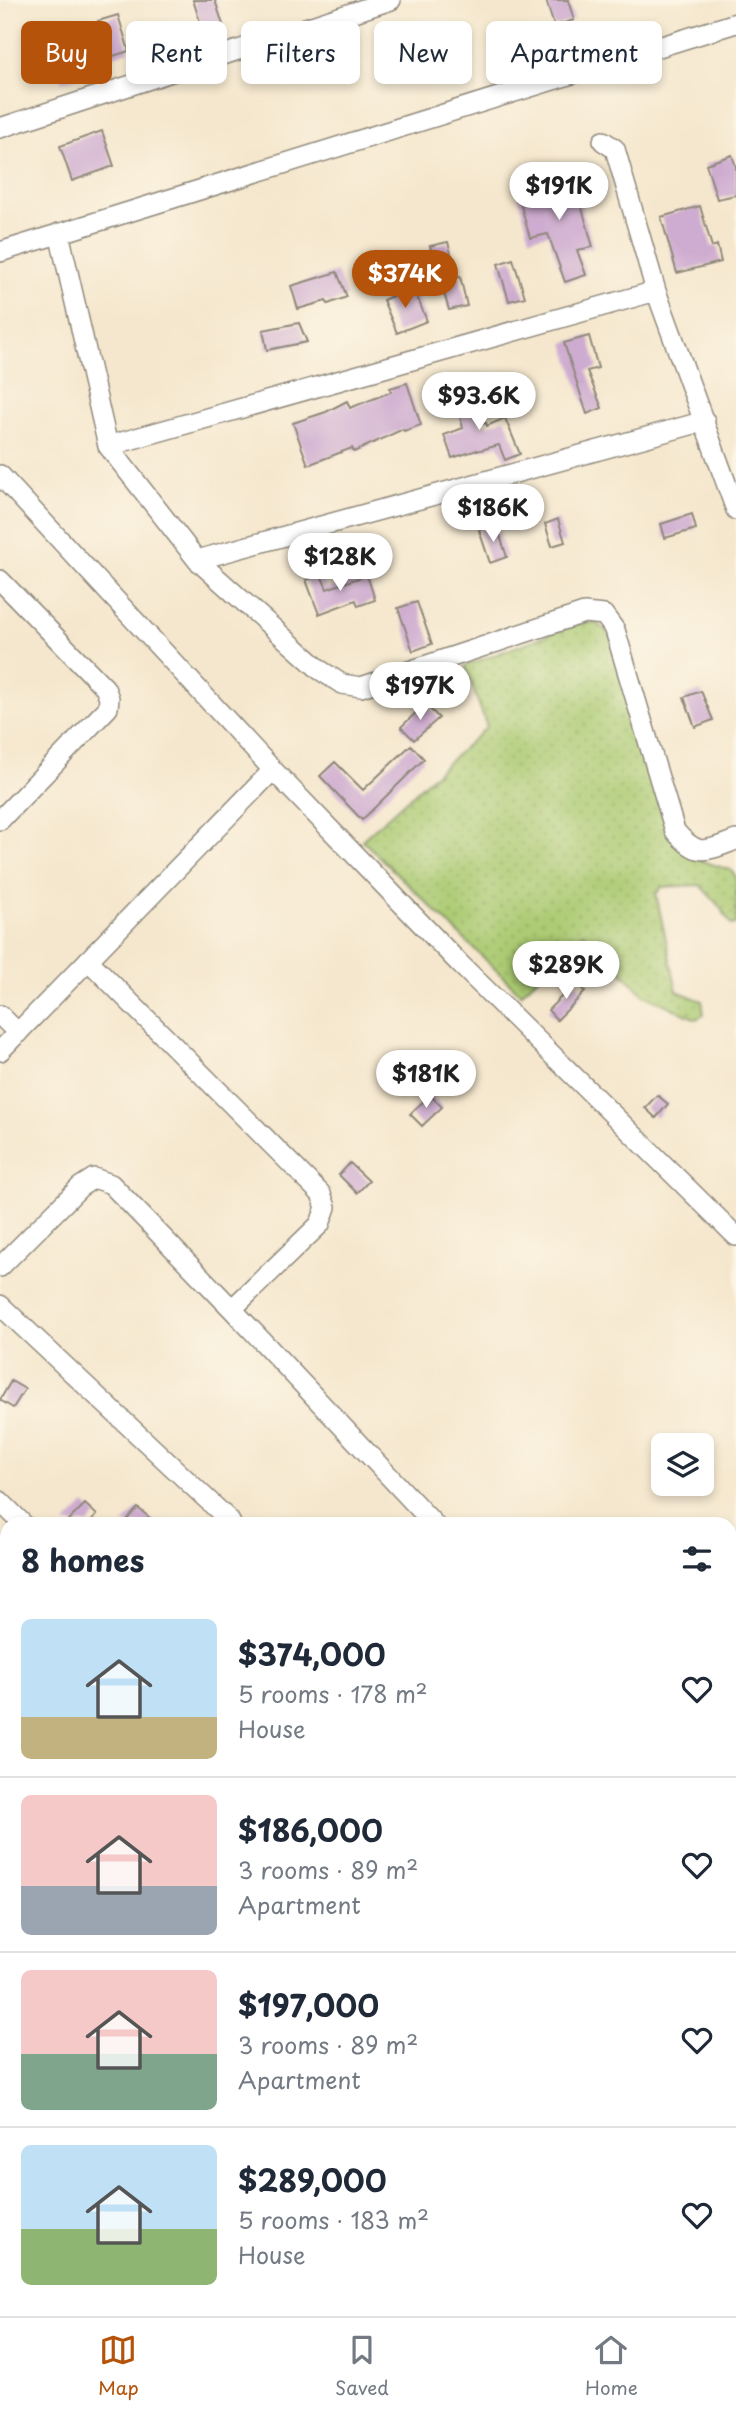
<!DOCTYPE html>
<meta charset="utf-8">
<style>
body{margin:0;font-family:"Playpen Sans",sans-serif;background:#f2f2f3;color:#1f2937;height:100vh;display:flex;flex-direction:column;font-size:26px;white-space:nowrap}
*{box-sizing:border-box;margin:0}
p{font-size:23px;color:#747a83}
.icon{flex:none;width:38px;height:38px;fill:none;stroke:currentColor;stroke-width:2;stroke-linecap:round;stroke-linejoin:round}
.map{position:relative;flex:1;overflow:hidden}
.drawer{position:absolute;left:0px;top:1517px;width:737px;height:800px;display:flex;flex-direction:column;background:#fff;border-radius:21px 21px 0 0;box-shadow:0 4px 10px #0003}
.drawer>*{flex:none}
.guide{position:absolute;left:21px;top:21px;width:695px;height:63px;display:flex;gap:14px}
.tools{position:absolute;left:651px;top:1433px;display:grid;gap:14px}
.tools a{display:grid;place-items:center;width:63px;height:63px;border-radius:10px;background:#fff;box-shadow:0 4px 10px #0003;font-size:35px}
.price{position:absolute;translate:-50% -60px;padding:0 16px;border-radius:24px;background:#fff;color:#222;font-size:23px;line-height:46px;filter:drop-shadow(0 2px 4px #0008)}
.price::after{content:'';position:absolute;left:50%;top:42px;width:21px;height:16px;margin-left:-10px;background:inherit;clip-path:polygon(0 0,100% 0,50% 100%)}
.price.selected{background:#b45309;color:#fff}
ul{padding:0;list-style:none}
li{display:flex;align-items:center;gap:21px;height:175px;padding:0 21px}
li+li{border-top:2px solid #e0e1e3}
li span{display:grid;place-items:center;flex:none;width:196px;height:140px;border-radius:10px;color:#555}
li>.icon{margin-inline-start:auto}
span .icon{width:84px;height:84px;fill:#fffc;stroke-width:1}
li b{font-size:30px}
h2{display:flex;justify-content:space-between;align-items:center;height:84px;padding:0 21px;font-size:30px}
.chip{padding:0 24px;border-radius:10px;background:#fff;box-shadow:0 4px 10px #0003;font-size:24px;line-height:63px}
.chip.selected{background:#b45309;color:#fff}
.tab-bar{display:flex;justify-content:space-around;align-items:center;height:98px;border-top:2px solid #e0e1e3;background:#fff;font-size:19px;color:#747a83}
.tab-bar a{display:grid;justify-items:center;gap:4px}
.tab-bar .selected{color:#b45309}
.map>svg:first-child{display:block}
</style>
<div class="map">
<svg width="736" height="2316" viewBox="0 0 736 2316">
<defs>
<pattern id="grass-dots" width="8" height="8" patternUnits="userSpaceOnUse" patternTransform="scale(1.75)"><rect width="8" height="8" fill="#accb73"/><path d="M2 2h.1M6 6h.1" fill="none" stroke="#94ae64" stroke-width="1.8" stroke-linecap="round"/></pattern>
</defs>
<rect width="100%" height="100%" fill="#fcf5e5"/>
<filter id="ink" filterUnits="userSpaceOnUse"><feTurbulence type="fractalNoise" baseFrequency=".0143" numOctaves="2"/><feDisplacementMap in="SourceGraphic" scale="14" xChannelSelector="R" yChannelSelector="G"/><feConvolveMatrix kernelMatrix="1 2 1 2 8 2 1 2 1" color-interpolation-filters="sRGB"/></filter>
<filter id="wash" filterUnits="userSpaceOnUse"><feTurbulence type="fractalNoise" baseFrequency=".00686" numOctaves="4" result="noise"/><feDisplacementMap in="SourceGraphic" scale="28" xChannelSelector="R" yChannelSelector="G"/><feGaussianBlur stdDeviation="1.57" result="paint"/><feColorMatrix in="noise" values="0 0 0 0 0 0 0 0 0 0 0 0 0 0 0 0 0 1.4 0 .05"/><feComposite in="paint" operator="in"/></filter>
<g filter="url(#wash)">
<rect width="100%" height="100%" fill="#f5e7cd"/>
<!-- grass -->
<path fill="url(#grass-dots)" stroke="#6c7b4f" stroke-width="2" d="M579 623H596L610 634 684 852 702 861 731 870 736 877V924L731 925 721 908 700 885 662 887 656 894 677 991 702 1001 704 1015 696 1019 644 995 583 933 521 994 362 840 487 727 465 666Z"/>
<g id="blocks">
<!-- building -->
<path fill="#ceabd0" d="M193 0H215L224 28 204 34Z
M546 0H568L574 20 554 26Z
M118 15 129 51 110 57 98 21Z
M70 41 81 76 62 82 50 47Z
M102 131 114 166 72 181 60 146Z
M732 155 736 167V195L717 199 706 164Z
M572 173 593 247 577 250 586 275 565 282 548 234 530 238 518 195 553 184 552 179Z
M700 206 712 247 717 245 721 262 677 273 661 217Z
M448 242 457 277 460 276 467 306 449 310 430 246Z
M513 259 525 297 509 301 498 264Z
M337 272 347 297 328 304 326 301 298 309 291 286Z
M413 287 427 321 397 333 383 300Z
M299 323 307 342 267 350 263 330Z
M589 336 598 368 587 371 602 408 587 414 564 343Z
M407 383 421 425 404 431 403 429 354 452 352 448 308 465 293 423 326 412 347 401 350 408 391 392 390 388Z
M472 391 481 424 486 423 487 426 505 418 520 454 505 460 499 445 477 451V450L452 458 444 435 463 428 455 397Z
M692 514 696 529 665 538 661 524Z
M558 519 565 542 552 546 545 524Z
M496 524 507 557 490 563 479 530Z
M321 575 327 589 367 575 375 600 358 606 356 600 319 614 306 580Z
M417 602 432 644 413 651 398 608Z
M701 691 713 720 695 727 684 697Z
M425 704 439 718 414 740 401 727Z
M411 745 424 759 362 820 320 776 335 762 363 790Z
M576 982 585 992 557 1020 548 1010Z
M430 1095 442 1107 422 1126 410 1114Z
M657 1095 668 1104 656 1118 645 1108Z
M350 1163 369 1181 357 1193 339 1175Z
M11 1381 25 1389 13 1408 0 1400Z
M85 1504 97 1515 89 1524H65Z
M138 1508 157 1524H123Z"/>
</g>
</g>
<g filter="url(#ink)">
<use href="#blocks" fill-opacity="0" stroke="#90897c" stroke-width="2"/>
<g fill="none" stroke-linecap="round" stroke-linejoin="round">
<!-- minor casing -->
<g stroke="#90897c" stroke-width="22">
<path id="minor" d="M0 128 391 0
M603 141 615 149 656 291 736 510
M59 233 108 446 197 560 320 670 342 684 361 687 584 613 604 615 615 630 675 831C698 858 706 851 736 840
M0 252 736 23
M108 446 656 291
M0 475 273 770 460 964 736 1236
M197 560 705 421
M0 580 105 688 109 698 108 708 0 820
M88 960 321 1194 326 1207 320 1224 232 1309
M0 1015 18 1033
M0 1051 273 770
M0 1267 80 1187 94 1178 111 1184 232 1309 434 1524
M0 1305 229 1520 231 1524
M0 1501 23 1524
M0 1722 7 1730
M0 1808 7 1801
M730 1826 736 1833
M0 2005 7 1998
M730 2042 736 2048
M0 2149 7 2156
M730 2255 736 2262
M374 2310 380 2316
M576 2310 582 2316
M102 2316 108 2310
M313 2316 319 2310
M531 2316 537 2310"/>
</g>
<!-- minor -->
<use href="#minor" stroke="#fff" stroke-width="19"/>
</g>
</g>
</svg>
<div class="tools">
<a><svg class="icon" aria-label="layers" viewBox="0 0 24 24"><path d="M12 4l9 5-9 5-9-5zM3 14l9 5 9-5"/></svg></a>
</div>
<b class="price" style="left:559px;top:222px">$191K</b>
<b class="price selected" style="left:405px;top:310px">$374K</b>
<b class="price" style="left:479px;top:432px">$93.6K</b>
<b class="price" style="left:493px;top:544px">$186K</b>
<b class="price" style="left:340px;top:593px">$128K</b>
<b class="price" style="left:420px;top:722px">$197K</b>
<b class="price" style="left:566px;top:1001px">$289K</b>
<b class="price" style="left:426px;top:1110px">$181K</b>
<div class="guide">
<a class="chip selected">Buy</a>
<a class="chip">Rent</a>
<a class="chip">Filters</a>
<a class="chip">New</a>
<a class="chip">Apartment</a>
</div>
<section class="drawer">
<h2>8 homes<svg class="icon" aria-label="filters" viewBox="0 0 24 24"><path d="M4 7h16M4 17h16"/><circle cx="9" cy="7" r="2"/><circle cx="15" cy="17" r="2"/></svg></h2>
<ul>
<li><span style="background:linear-gradient(#bfe0f5 70%,#c2b280 0)"><svg class="icon" aria-label="home" viewBox="0 0 24 24"><path d="M3 11l9-7 9 7M6 9v11h12V9"/></svg></span><div><b>$374,000</b><p>5 rooms · 178 m²</p><p>House</p></div><svg class="icon" aria-label="heart" viewBox="0 0 24 24"><path d="M12 20l-8-8c-3-5 5-10 8-4 3-6 11-1 8 4z"/></svg></li>
<li><span style="background:linear-gradient(#f6c9c9 65%,#9aa5b1 0)"><svg class="icon" aria-label="home" viewBox="0 0 24 24"><path d="M3 11l9-7 9 7M6 9v11h12V9"/></svg></span><div><b>$186,000</b><p>3 rooms · 89 m²</p><p>Apartment</p></div><svg class="icon" aria-label="heart" viewBox="0 0 24 24"><path d="M12 20l-8-8c-3-5 5-10 8-4 3-6 11-1 8 4z"/></svg></li>
<li><span style="background:linear-gradient(#f6c9c9 60%,#7fa58c 0)"><svg class="icon" aria-label="home" viewBox="0 0 24 24"><path d="M3 11l9-7 9 7M6 9v11h12V9"/></svg></span><div><b>$197,000</b><p>3 rooms · 89 m²</p><p>Apartment</p></div><svg class="icon" aria-label="heart" viewBox="0 0 24 24"><path d="M12 20l-8-8c-3-5 5-10 8-4 3-6 11-1 8 4z"/></svg></li>
<li><span style="background:linear-gradient(#bfe0f5 60%,#8fb573 0)"><svg class="icon" aria-label="home" viewBox="0 0 24 24"><path d="M3 11l9-7 9 7M6 9v11h12V9"/></svg></span><div><b>$289,000</b><p>5 rooms · 183 m²</p><p>House</p></div><svg class="icon" aria-label="heart" viewBox="0 0 24 24"><path d="M12 20l-8-8c-3-5 5-10 8-4 3-6 11-1 8 4z"/></svg></li>
</ul>
</section>
</div>
<nav class="tab-bar">
<a class="selected"><svg class="icon" aria-label="map" viewBox="0 0 24 24"><path d="M3 6l6-2 6 2 6-2v14l-6 2-6-2-6 2zM9 4v14M15 6v14"/></svg>Map</a>
<a><svg class="icon" aria-label="saved" viewBox="0 0 24 24"><path d="M7 4h10v16l-5-4-5 4z"/></svg>Saved</a>
<a><svg class="icon" aria-label="home" viewBox="0 0 24 24"><path d="M3 11l9-7 9 7M6 9v11h12V9"/></svg>Home</a>
</nav>
